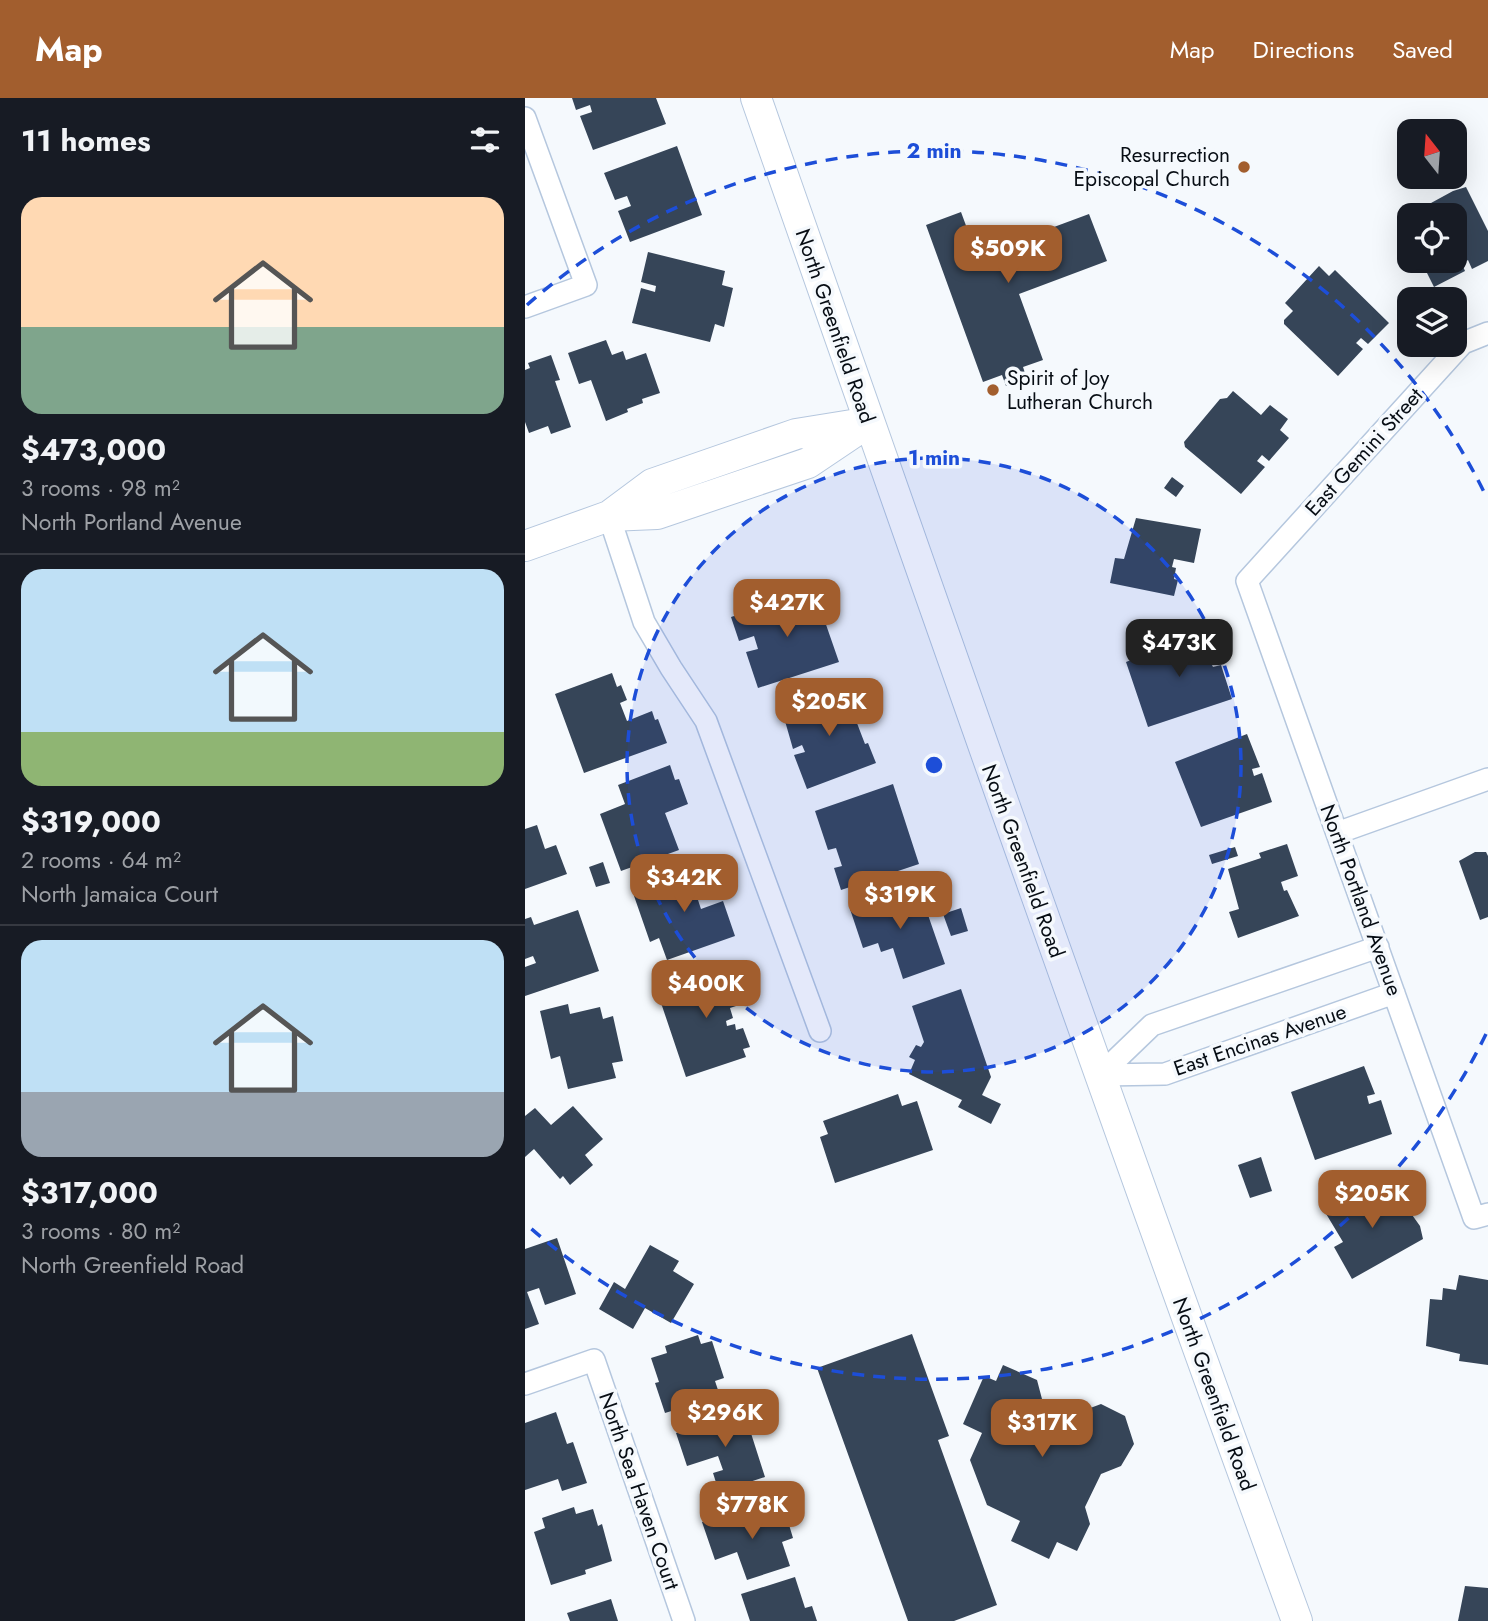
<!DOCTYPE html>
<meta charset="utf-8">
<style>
body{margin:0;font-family:Jost,sans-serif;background:#242831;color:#f1f3f6;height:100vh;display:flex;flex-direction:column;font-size:26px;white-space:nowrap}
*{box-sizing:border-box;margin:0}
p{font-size:23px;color:#9ea1a6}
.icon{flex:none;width:38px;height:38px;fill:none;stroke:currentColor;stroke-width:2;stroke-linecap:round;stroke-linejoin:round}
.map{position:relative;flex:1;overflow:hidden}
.drawer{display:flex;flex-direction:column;background:#171b24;width:525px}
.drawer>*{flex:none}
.needle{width:46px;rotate:343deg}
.tools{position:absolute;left:872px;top:21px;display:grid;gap:14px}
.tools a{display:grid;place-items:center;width:70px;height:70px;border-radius:14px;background:#171b24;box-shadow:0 7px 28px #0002;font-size:35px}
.price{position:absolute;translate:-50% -60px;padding:0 16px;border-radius:14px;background:#a25e2e;color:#fff;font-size:23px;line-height:46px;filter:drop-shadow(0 2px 4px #0008)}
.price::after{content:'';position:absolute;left:50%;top:42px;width:21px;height:16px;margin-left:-10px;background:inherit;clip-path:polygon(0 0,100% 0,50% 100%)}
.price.active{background:#222;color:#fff}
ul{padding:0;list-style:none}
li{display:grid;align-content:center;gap:14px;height:371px;padding:0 21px}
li+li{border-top:2px solid #363941}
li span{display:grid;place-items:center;height:217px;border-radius:21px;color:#555}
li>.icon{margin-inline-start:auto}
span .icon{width:126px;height:126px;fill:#fffc;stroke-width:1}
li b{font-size:30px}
h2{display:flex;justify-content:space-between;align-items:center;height:84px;padding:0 21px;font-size:30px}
header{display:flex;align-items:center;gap:42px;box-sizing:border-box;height:98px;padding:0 35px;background:#a25e2e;color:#fff}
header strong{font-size:33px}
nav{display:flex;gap:38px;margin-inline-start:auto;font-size:24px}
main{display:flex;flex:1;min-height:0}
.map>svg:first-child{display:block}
</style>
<header>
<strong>Map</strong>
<nav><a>Map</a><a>Directions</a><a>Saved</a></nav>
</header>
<main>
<section class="drawer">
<h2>11 homes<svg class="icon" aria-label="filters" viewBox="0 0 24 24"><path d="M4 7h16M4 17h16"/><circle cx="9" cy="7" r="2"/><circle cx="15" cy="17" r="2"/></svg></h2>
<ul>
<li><span style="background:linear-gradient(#ffd9b3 60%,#7fa58c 0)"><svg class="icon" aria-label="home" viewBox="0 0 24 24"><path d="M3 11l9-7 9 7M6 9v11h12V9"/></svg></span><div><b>$473,000</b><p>3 rooms · 98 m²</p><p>North Portland Avenue</p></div></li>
<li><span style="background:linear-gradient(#bfe0f5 75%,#8fb573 0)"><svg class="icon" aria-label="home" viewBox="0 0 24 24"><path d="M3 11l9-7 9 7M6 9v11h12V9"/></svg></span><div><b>$319,000</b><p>2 rooms · 64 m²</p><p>North Jamaica Court</p></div></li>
<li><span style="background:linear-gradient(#bfe0f5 70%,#9aa5b1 0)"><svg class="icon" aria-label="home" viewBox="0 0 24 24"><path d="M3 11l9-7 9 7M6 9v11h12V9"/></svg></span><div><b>$317,000</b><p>3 rooms · 80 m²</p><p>North Greenfield Road</p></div></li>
</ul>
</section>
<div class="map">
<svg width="963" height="1523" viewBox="0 0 963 1523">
<rect width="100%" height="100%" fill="#f5f9fd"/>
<!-- building -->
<path fill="#364558" d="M47 0H131L141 26 68 52 55 18 67 14 65 7 51 12Z
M152 48 177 117 105 144 93 113 106 108 102 98 90 102 79 75Z
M941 89 963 133V163L947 171 943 162 937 166 940 173 909 189 896 163H929V117H884L928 93Z
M436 114 450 152 458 148 464 133 482 128 494 131 502 139 564 116 582 163 494 196 518 262 498 269 502 281 481 288 477 277 458 284 401 127Z
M123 154 200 173 197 187 208 190 199 229 190 226 185 244 107 225 116 190 130 194 131 188 116 184Z
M794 168 804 178 810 172 864 225 843 246 836 240 831 245 838 251 813 278 759 226V222L768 213 760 205Z
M81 242 87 257 98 253 101 262 121 255 135 295 117 301 118 305 102 311 103 314 81 323 66 282 54 286 43 255Z
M26 257 35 282 30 283 46 329 26 336 23 328 4 335 0 324V272L5 270 3 265Z
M708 293 736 317 745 307 763 321 755 332 764 340 744 363 737 357 732 363 740 369 716 396 660 349 659 344 695 301 702 300Z
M647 379 659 388 651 399 639 390Z
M611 420 676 431 669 465 649 461 647 469 651 470 649 481 653 482 649 498 585 485 590 460 599 461Z
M289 492 314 564 233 590 221 554 233 551 229 538 214 543 206 519Z
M682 532 693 560 685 563 688 569 696 567 707 601 623 629 601 564Z
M87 575 92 589 96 587 102 602 95 605 102 623 127 613 130 622 133 621 142 645 59 675 30 596Z
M331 589 341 616 330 620 340 646 343 645 351 665 282 691 269 657 280 654 277 647 268 651 258 616Z
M722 636 735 669 727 671 729 678 737 675 747 704 676 729 650 664Z
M145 667 150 682 154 681 163 706 140 715 154 752 96 773 75 716 100 706 93 687Z
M368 686 394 766 316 792 309 770 317 768 311 750 303 752 290 713Z
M12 727 20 751 31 747 42 776 0 791V731Z
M762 746 773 778 756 784 759 793 762 792 774 818 713 840 704 814 714 811 703 771 736 760 734 755Z
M710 749 713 758 687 766 684 757Z
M950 754H961L963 758V819L955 822 934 763Z
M78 764 85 785 71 789 64 769Z
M183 769 193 795 173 802 176 811 198 803 210 838 142 862 134 840 125 844 108 795Z
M393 788 420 866 378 881 368 850 356 854 353 845 338 850 325 811Z
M436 810 443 833 426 838 418 816Z
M53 812 74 873 0 898V869L11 865 8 858 0 861V821L6 819 9 827Z
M211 866 223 904 205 910 208 920 201 923 202 928 210 926 211 932 218 930 225 949 218 951 221 959 161 979 132 893Z
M436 891 466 979 457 997 476 1006 466 1026 433 1009 437 1002 384 976 390 962 384 959 391 947 396 949 399 944 387 908Z
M43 906 45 916 75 909 78 921 88 918 98 963 87 965 91 980 43 991 35 958 26 961 15 913Z
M839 968 850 996 842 998 844 1006 856 1002 867 1036 790 1062 766 994Z
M373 996 377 1008 392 1003 408 1052 310 1085 295 1039 303 1036 298 1023Z
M48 1008 78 1041 60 1057 68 1067 45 1087 38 1078 35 1081 9 1051 0 1059V1018L10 1010 26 1027Z
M736 1059 747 1093 725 1100 713 1067Z
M841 1088 846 1098 857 1092 863 1103 871 1098 875 1100 895 1128 898 1141 827 1181 809 1149 818 1144 800 1114Z
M32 1140 51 1196 20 1207 14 1190 2 1194 14 1226 0 1231V1151Z
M125 1147 154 1163 148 1173 169 1186 146 1225 120 1210 108 1231 74 1211 89 1184 100 1191Z
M934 1177 963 1182V1267L934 1263 935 1256 901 1248 905 1201 917 1202 918 1190 931 1192Z
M387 1236 424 1338 413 1342 472 1507 429 1523H383L292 1270Z
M173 1237 176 1246 187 1243 199 1280 190 1283 195 1298 140 1315 130 1285 134 1284 126 1260 142 1255 140 1248Z
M478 1267 512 1282 517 1301 552 1315 576 1306 600 1318 609 1346 596 1368 576 1376 560 1409 565 1426 552 1453 532 1444 524 1461 486 1443 495 1423 462 1407 445 1362 457 1335 438 1326 459 1278 471 1283Z
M226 1310 231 1327 224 1329 240 1379 194 1394 188 1375 198 1372 193 1358 162 1368 151 1335Z
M31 1314 42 1346 48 1344 62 1385 37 1393 33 1381 0 1392V1325Z
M49 1409 51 1416 68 1411 73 1428 77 1426 87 1463 60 1472 61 1476 26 1487 9 1434 20 1430 17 1420Z
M259 1410 268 1440 257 1444 265 1468 222 1482 212 1454 190 1462 177 1424 205 1415 209 1426Z
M270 1479 280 1510 287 1508 292 1523H225L216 1496Z
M940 1488 963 1490V1523H933Z
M86 1501 93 1523H45L42 1515Z"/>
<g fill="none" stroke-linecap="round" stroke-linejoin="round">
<!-- street casing -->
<g stroke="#b5c7de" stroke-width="24">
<path id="street" d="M0 20 61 187 0 209
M963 235 938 245 722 483 949 1120 963 1116
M84 418 119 524 146 570 181 623 295 933
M812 735 963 681
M575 977 627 927 853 849
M575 977 640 976 869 895
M0 1286 69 1262 159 1523"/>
</g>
<!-- secondary casing -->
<g stroke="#b5c7de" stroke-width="32">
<path id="secondary" d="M231 0C409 508 587 1017 772 1523
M84 418 127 386 271 336 333 326
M0 448 84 418 132 416 283 365 344 324"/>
</g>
<!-- street -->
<use href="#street" stroke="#fff" stroke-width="21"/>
<!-- secondary -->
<use href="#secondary" stroke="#fff" stroke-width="30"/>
</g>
<!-- distance rings -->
<circle cx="409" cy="667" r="307" fill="#1d4ed8" fill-opacity=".12"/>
<g fill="none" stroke="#1d4ed8" stroke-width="3.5" stroke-dasharray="12 9">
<circle cx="409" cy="667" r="307"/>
<path d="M961 936A614 614 0 0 1 2 1127M2 207A614 614 0 0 1 961 398"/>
</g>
<!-- markers -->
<g fill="#a25e2e" stroke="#f5f9fd" stroke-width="2.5">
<circle cx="719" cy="69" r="7"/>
<circle cx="468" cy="292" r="7"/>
</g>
<g text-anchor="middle" stroke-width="7" stroke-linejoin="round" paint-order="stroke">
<!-- poi labels -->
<g font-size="21" fill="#070d14" stroke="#f5f9fd" text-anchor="end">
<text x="705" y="64">Resurrection<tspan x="705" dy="24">Episcopal Church</tspan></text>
<text x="482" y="287" text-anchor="start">Spirit of Joy<tspan x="482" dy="24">Lutheran Church</tspan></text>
</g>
<!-- street labels -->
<g font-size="21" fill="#070d14" stroke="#f5f9fd">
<text transform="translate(310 228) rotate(71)" y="7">North Greenfield Road</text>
<text transform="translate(839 354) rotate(-48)" y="7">East Gemini Street</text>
<text transform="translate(498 763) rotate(70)" y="7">North Greenfield Road</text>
<text transform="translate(836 802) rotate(70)" y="7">North Portland Avenue</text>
<text transform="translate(735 942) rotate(-19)" y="7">East Encinas Avenue</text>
<text transform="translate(689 1296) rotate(70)" y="7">North Greenfield Road</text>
<text transform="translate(114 1393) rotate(71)" y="7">North Sea Haven Court</text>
</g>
</g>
<circle cx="409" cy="667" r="10" fill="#1d4ed8" stroke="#f5f9fd" stroke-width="3.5"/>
<g font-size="21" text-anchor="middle" font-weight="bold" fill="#1d4ed8" stroke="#f5f9fd" stroke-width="7" stroke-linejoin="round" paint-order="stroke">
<text x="409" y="60">2 min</text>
<text x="409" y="367">1 min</text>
</g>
</svg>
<div class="tools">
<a><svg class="needle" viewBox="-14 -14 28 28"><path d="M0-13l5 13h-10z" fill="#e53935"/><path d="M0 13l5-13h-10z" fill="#9ea1a6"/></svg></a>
<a><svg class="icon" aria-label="locate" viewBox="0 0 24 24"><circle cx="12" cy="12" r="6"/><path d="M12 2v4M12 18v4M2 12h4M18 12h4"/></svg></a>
<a><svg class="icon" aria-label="layers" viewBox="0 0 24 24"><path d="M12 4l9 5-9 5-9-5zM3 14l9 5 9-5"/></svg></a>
</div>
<b class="price" style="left:483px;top:187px">$509K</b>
<b class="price" style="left:262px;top:541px">$427K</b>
<b class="price active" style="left:654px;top:581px">$473K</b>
<b class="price" style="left:304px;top:640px">$205K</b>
<b class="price" style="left:159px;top:816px">$342K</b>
<b class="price" style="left:375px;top:833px">$319K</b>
<b class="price" style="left:181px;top:922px">$400K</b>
<b class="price" style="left:847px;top:1132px">$205K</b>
<b class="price" style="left:200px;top:1351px">$296K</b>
<b class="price" style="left:517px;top:1361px">$317K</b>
<b class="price" style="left:227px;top:1443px">$778K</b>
</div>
</main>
